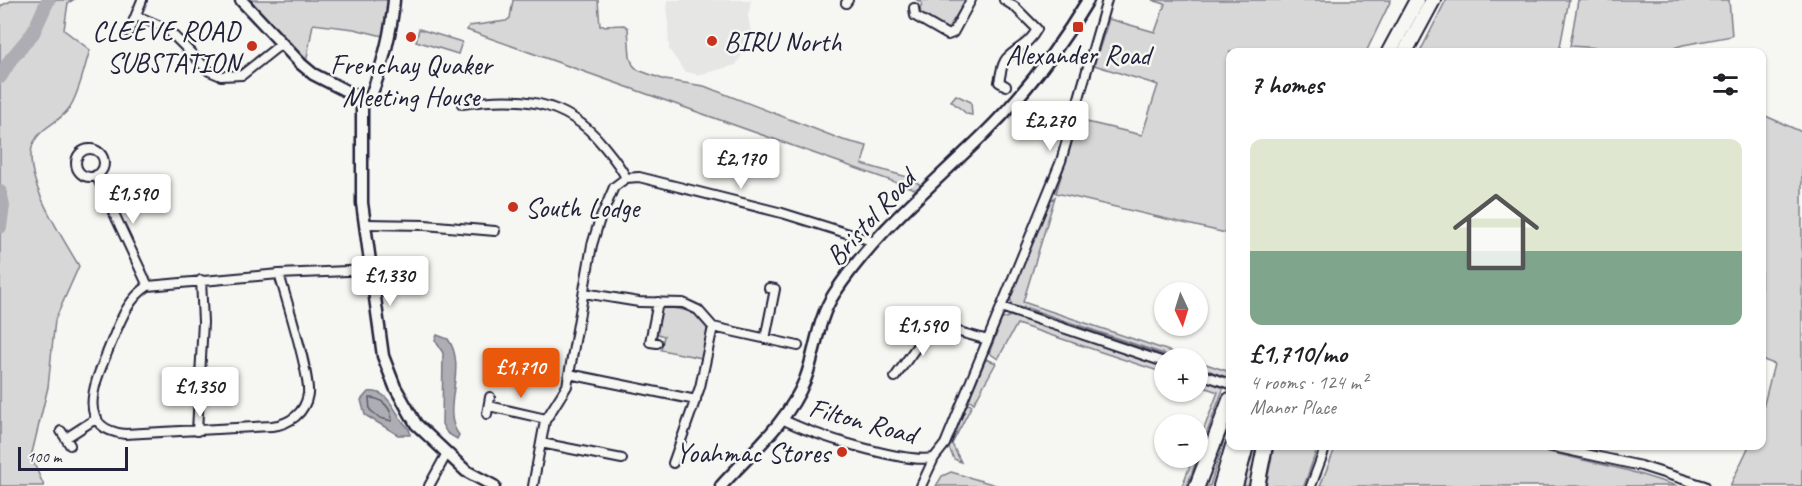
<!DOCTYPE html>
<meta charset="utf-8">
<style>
body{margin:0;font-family:Caveat,sans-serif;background:#f6f6f6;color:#202124;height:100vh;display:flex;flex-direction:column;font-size:22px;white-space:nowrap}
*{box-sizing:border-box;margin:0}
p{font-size:20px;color:#757577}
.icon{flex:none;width:33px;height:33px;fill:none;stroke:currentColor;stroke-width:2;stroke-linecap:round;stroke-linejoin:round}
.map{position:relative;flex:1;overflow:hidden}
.details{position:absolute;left:1226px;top:48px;width:540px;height:402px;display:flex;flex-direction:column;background:#fff;border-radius:12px;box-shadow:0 2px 4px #0004}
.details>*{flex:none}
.needle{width:39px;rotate:176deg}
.fabs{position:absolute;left:1154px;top:282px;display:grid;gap:12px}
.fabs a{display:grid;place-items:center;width:54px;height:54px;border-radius:50%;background:#fff;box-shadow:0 2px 4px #0004;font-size:30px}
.scale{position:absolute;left:18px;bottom:15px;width:110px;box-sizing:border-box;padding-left:6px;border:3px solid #22223b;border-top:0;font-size:16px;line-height:21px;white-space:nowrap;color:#22223b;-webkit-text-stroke:4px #f6f6f2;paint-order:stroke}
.price{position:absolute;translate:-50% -51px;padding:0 14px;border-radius:6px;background:#fff;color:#222;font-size:20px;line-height:39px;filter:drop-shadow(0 2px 3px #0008)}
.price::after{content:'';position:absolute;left:50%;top:36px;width:18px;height:14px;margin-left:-9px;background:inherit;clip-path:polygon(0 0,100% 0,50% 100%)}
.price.selected{background:#ea580c;color:#fff}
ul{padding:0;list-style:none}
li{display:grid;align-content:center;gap:12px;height:318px;padding:0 24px}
li span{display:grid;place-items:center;height:186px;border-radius:12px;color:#555}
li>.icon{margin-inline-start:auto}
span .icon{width:108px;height:108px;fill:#fffc;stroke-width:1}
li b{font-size:26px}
h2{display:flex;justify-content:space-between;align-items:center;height:72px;padding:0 24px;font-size:26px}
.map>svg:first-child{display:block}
</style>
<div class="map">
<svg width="1802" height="486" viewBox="0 0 1802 486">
<rect width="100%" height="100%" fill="#f6f6f2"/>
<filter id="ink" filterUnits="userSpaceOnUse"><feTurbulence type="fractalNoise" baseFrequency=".0167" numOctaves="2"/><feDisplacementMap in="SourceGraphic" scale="12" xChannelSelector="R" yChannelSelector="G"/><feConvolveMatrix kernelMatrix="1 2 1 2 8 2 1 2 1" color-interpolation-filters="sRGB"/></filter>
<g filter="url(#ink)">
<!-- built -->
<path fill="#e6e6e4" d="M667 0H751L748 16 752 38 736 65 698 75 684 71 669 49Z"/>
<!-- green -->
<path fill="#d7d7d7" stroke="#7c7c89" stroke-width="1.5" d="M13 0H73L68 3 64 30 90 50C84 68 80 91 70 107 61 122 42 126 34 142 19 174 63 238 79 266L55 320 48 387 31 457 44 486H0V6Z
M246 0H390L387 37 354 29 313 24 306 63Z
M513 0H598L600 26 624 25 628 28 630 57 633 65 638 70 665 80 704 86 843 140 867 146 862 164 907 177 923 186 922 188 917 190 467 30 469 26 506 21 510 18Z
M917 0H966L948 29 922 16 920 9 922 3Z
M1152 0H1391L1366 52H1230V234L1056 193 1078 120 1142 135 1158 85 1094 65 1109 19 1155 32 1165 4Z
M1446 0H1569L1559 52H1420Z
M1578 0H1729L1732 36 1683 45 1661 52 1570 46Z
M419 29 462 42 458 54 416 41Z
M956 95 971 102 972 115 967 114 951 101Z
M1761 114 1802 132V486H1730L1749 446H1761V416L1774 364 1761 359Z
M1055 197 1023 302 1190 358H1176L1024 307 1022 311 1012 306 1010 296 1049 202Z
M661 307C676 308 704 310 707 329 708 338 703 350 702 358L661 350 664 336 658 334 657 331Z
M1032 311 1171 358 1028 312Z
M1011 316 1164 365V373L1017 324 998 359 989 353 997 333 995 331 1000 320Z
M986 359 996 363 974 403 969 399Z
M1197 361 1227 371 1230 365 1228 378 1197 366Z
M1197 376 1224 387 1187 486H1182L1193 458H1197V447L1218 392 1197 385Z
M967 404 972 405 952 444 961 462 954 459 949 448Z
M1230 411V421L1210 486H1201Z
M1253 446H1259L1250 486H1241Z
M1274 446H1318L1304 486H1266Z
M1336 446H1523L1626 470 1677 486H1320Z
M951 472 999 486H936L942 476Z"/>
<!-- water -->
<path fill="#adadb3" stroke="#757583" stroke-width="1.5" d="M437 335 448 339C469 369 439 410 459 435L457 439 447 433 442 424 443 353 435 340Z
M368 392C387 390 392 406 401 419 405 425 411 428 410 435H398L365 415 361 400Z"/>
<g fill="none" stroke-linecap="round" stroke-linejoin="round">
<!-- shore -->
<path stroke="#5a5a6b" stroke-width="1.5" d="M369 398C382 397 392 409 392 421L380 418 370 410Z"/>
<!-- river -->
<path stroke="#adadb3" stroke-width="14" d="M0 77 11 59 33 33 48 0
M0 192 3 205 0 227"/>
<!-- street casing -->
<g stroke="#22223b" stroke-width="12">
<path id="street" d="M1004 0 1015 7 1037 29C1028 46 1017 47 1006 59 1001 65 1001 75 999 82L1006 86
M846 3 848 0
M914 8 915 16 948 35 953 33 971 0
M137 16 167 29 209 71 221 76 242 75 281 44
M129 32 142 0
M462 104C516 96 565 98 602 144 611 155 620 165 626 178
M76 163a14 14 0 1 1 28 0a14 14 0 1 1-28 0Z
M96 175 148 286
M365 224 425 225 495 231
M279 274C286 298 310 374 308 394 305 413 290 424 272 426L125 434C72 428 97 378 109 348 119 325 126 300 148 286L279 274 370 270
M584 293 639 302 683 303 698 310 713 327 798 346
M1001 307 1164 362
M891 313 988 340
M765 339 775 289 769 288
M657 343 650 342 658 302
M1197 373 1230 384
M569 374 696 400
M895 377 932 325
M489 406 546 419
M487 414 490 397
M782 419C811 434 903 464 934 458
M61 431 70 445
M197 431 203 322 201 280
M66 438 97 418
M541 443 622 459
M1549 446 1641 466 1705 486
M673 463 700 387 713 327
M429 486 446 455
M533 486 545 421 567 386 592 245 599 222 614 187 626 178 639 177 782 213 875 242
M921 486 934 458 945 444 1061 161 1107 0
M1311 486 1326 446"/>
</g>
<!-- secondary casing -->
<g stroke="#22223b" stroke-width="15">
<path id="secondary" d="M241 0 301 64 313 74 360 98 362 108V203L383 356 395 387 416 424 466 471 494 486
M361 102 370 98C383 65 391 36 394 0
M721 486C751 453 788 422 805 380 816 352 817 320 834 294 873 234 931 186 982 136 1023 96 1059 48 1088 0"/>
</g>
<!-- highway casing -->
<g stroke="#22223b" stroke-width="18">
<path id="highway" d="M1389 52 1417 0
M1405 52 1433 0
M1197 486 1230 400
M1221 486 1233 446
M1235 486 1246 446
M1257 486 1265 446"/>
</g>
<!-- street -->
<use href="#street" stroke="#f6f6f2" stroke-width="8"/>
<!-- secondary -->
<use href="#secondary" stroke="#f6f6f2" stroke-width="10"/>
<!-- highway -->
<use href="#highway" stroke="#f6f6f2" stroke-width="14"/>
</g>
</g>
<!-- markers -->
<g fill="#c8321e" stroke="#f6f6f2" stroke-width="2">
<rect x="1072" y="21" width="12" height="12" rx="3"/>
<circle cx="411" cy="37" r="6"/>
<circle cx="712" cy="41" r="6"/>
<circle cx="252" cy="46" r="6"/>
<circle cx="513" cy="207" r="6"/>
<circle cx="842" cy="452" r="6"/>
</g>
<g text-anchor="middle" stroke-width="5" stroke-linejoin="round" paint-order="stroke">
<!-- poi labels -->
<g font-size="28" fill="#22223b" stroke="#f6f6f2" text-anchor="end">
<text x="240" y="40">CLEEVE ROAD<tspan x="240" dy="32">SUBSTATION</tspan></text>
<text x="724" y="51" text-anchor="start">BIRU North</text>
<text x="1078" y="64" text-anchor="middle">Alexander Road</text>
<text x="411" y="74" text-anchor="middle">Frenchay Quaker<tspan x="411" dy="32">Meeting House</tspan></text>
<text x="525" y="217" text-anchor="start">South Lodge</text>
<text x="830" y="462">Yoahmac Stores</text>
</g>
<!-- street labels -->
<g font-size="28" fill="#22223b" stroke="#f6f6f2">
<text transform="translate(870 217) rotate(-48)" y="10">Bristol Road</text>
<text transform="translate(863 420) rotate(15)" y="10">Filton Road</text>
</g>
</g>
</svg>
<div class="fabs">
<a><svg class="needle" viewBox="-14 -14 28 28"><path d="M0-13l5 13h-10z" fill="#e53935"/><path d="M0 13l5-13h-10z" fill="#757577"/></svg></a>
<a>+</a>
<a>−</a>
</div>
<div class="scale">100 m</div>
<b class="price" style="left:1050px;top:152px">£2,270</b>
<b class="price" style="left:741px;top:190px">£2,170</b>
<b class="price" style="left:133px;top:225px">£1,590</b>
<b class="price" style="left:390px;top:307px">£1,330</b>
<b class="price" style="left:923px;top:357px">£1,590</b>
<b class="price selected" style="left:521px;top:399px">£1,710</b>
<b class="price" style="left:200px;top:418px">£1,350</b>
<section class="details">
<h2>7 homes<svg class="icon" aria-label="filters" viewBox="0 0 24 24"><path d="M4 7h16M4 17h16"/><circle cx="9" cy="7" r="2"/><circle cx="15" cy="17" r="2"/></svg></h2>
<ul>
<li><span style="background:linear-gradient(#dfe7d0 60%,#7fa58c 0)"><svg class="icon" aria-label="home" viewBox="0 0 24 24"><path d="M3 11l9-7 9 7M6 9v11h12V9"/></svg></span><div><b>£1,710/mo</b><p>4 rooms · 124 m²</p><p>Manor Place</p></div></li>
</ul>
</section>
</div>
